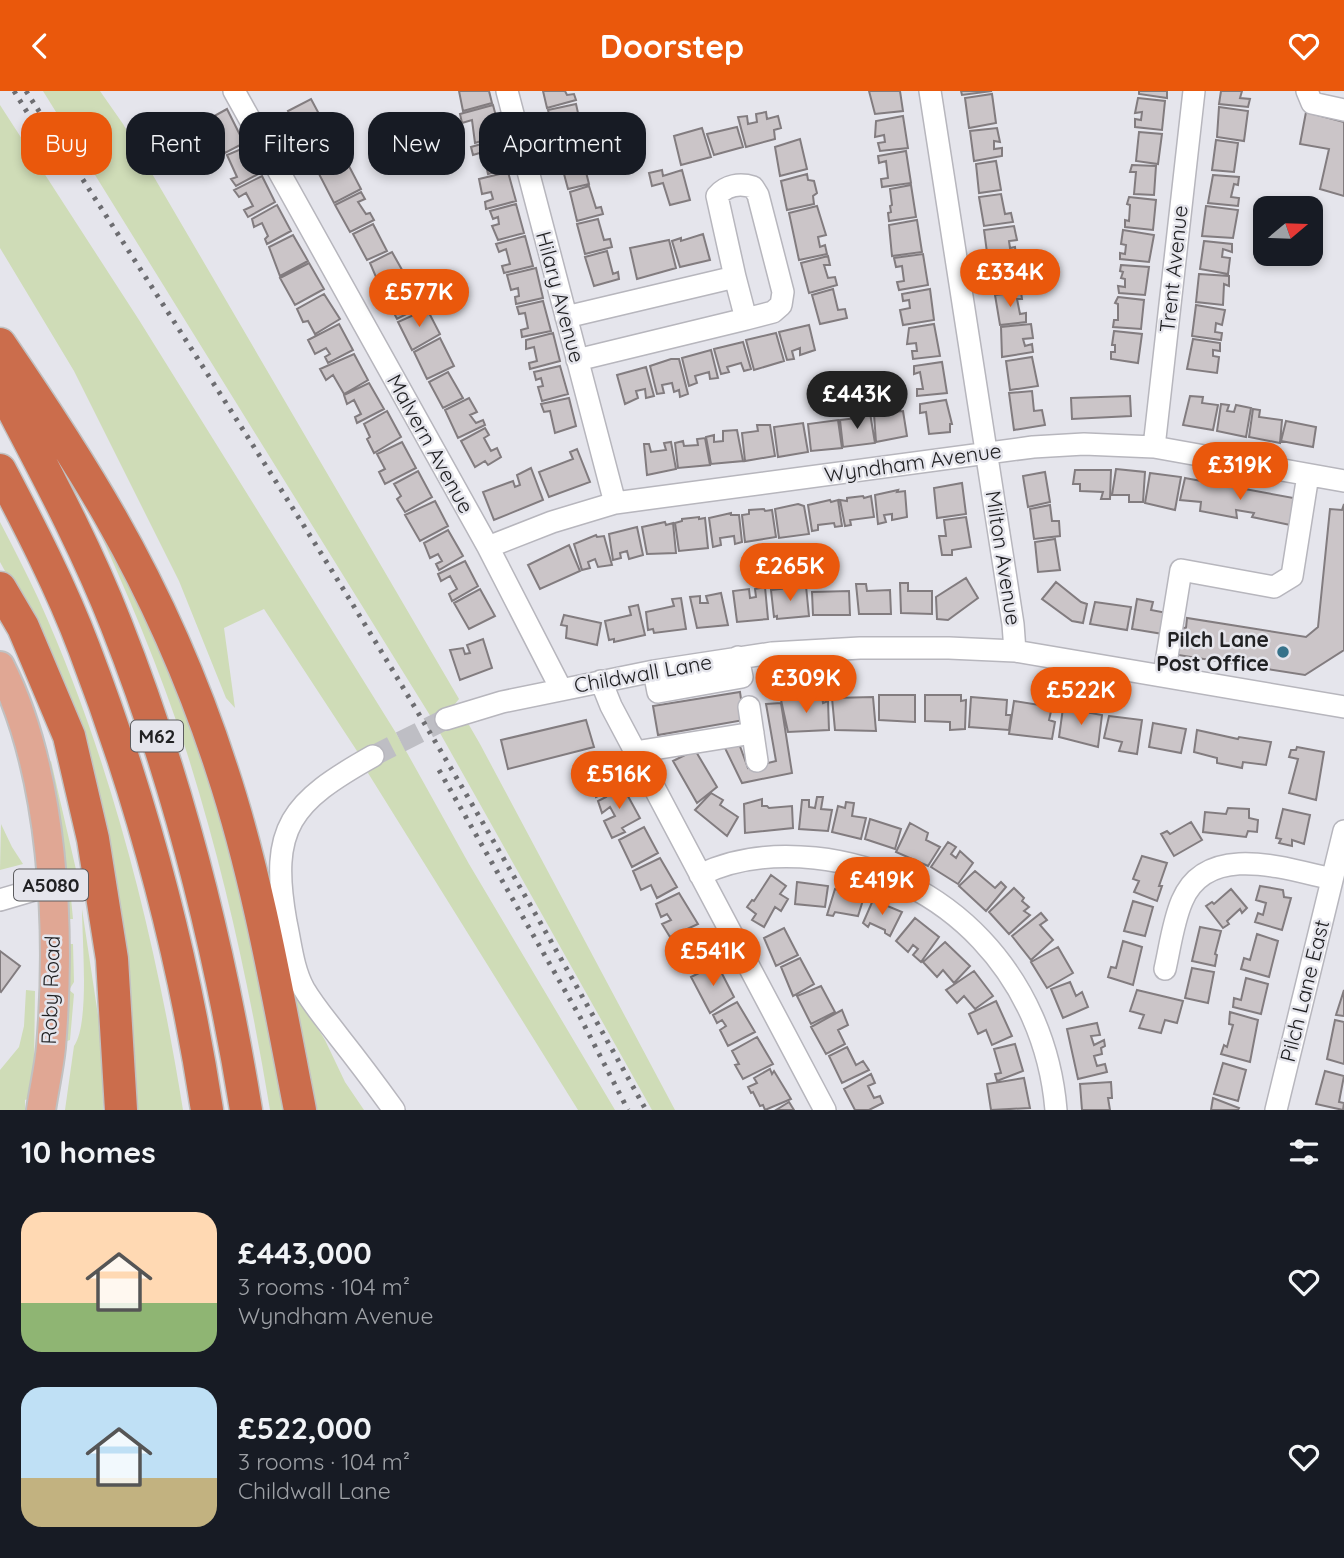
<!DOCTYPE html>
<meta charset="utf-8">
<style>
body{margin:0;font-family:Quicksand,sans-serif;background:#20242c;color:#f1f3f6;height:100vh;display:flex;flex-direction:column;font-size:26px;white-space:nowrap}
*{box-sizing:border-box;margin:0}
p{font-size:23px;color:#9ea1a6}
.icon{flex:none;width:38px;height:38px;fill:none;stroke:currentColor;stroke-width:2;stroke-linecap:round;stroke-linejoin:round}
.map{position:relative;height:1019px;overflow:hidden}
.details{display:flex;flex-direction:column;background:#171b24;flex:1}
.details>*{flex:none}
.top-card{position:absolute;left:21px;top:21px;width:700px;height:63px;display:flex;gap:14px}
.needle{width:46px;rotate:71deg}
.tools{position:absolute;left:1253px;top:105px;display:grid;gap:14px}
.tools a{display:grid;place-items:center;width:70px;height:70px;border-radius:14px;background:#171b24;box-shadow:0 4px 10px #0003;font-size:35px}
.price{position:absolute;translate:-50% -60px;padding:0 16px;border-radius:24px;background:#ea580c;color:#fff;font-size:23px;line-height:46px;filter:drop-shadow(0 2px 4px #0008)}
.price::after{content:'';position:absolute;left:50%;top:42px;width:21px;height:16px;margin-left:-10px;background:inherit;clip-path:polygon(0 0,100% 0,50% 100%)}
.price.selected{background:#222;color:#fff}
ul{padding:0;list-style:none}
li{display:flex;align-items:center;gap:21px;height:175px;padding:0 21px}
li span{display:grid;place-items:center;flex:none;width:196px;height:140px;border-radius:21px;color:#555}
li>.icon{margin-inline-start:auto}
span .icon{width:84px;height:84px;fill:#fffc;stroke-width:1}
li b{font-size:30px}
h2{display:flex;justify-content:space-between;align-items:center;height:84px;padding:0 21px;font-size:30px}
.tag{padding:0 24px;border-radius:21px;background:#171b24;box-shadow:0 4px 10px #0003;font-size:24px;line-height:63px}
.tag.selected{background:#ea580c;color:#fff}
header{display:flex;justify-content:space-between;align-items:center;height:91px;padding:0 21px;background:#ea580c;color:#fff;font-size:32px;font-weight:700}
.map>svg:first-child{display:block}
</style>
<header><svg class="icon" aria-label="back" viewBox="0 0 24 24"><path d="M15 5l-7 7 7 7"/></svg>Doorstep<svg class="icon" aria-label="heart" viewBox="0 0 24 24"><path d="M12 20l-8-8c-3-5 5-10 8-4 3-6 11-1 8 4z"/></svg></header>
<div class="map">
<svg width="1344" height="1019" viewBox="0 0 1344 1019">
<rect width="100%" height="100%" fill="#e5e5ec"/>
<!-- green -->
<path fill="#cfdcb7" d="M43 0H100L123 33 459 608 450 619 456 632 469 634 480 653 675 1019H652L431 626Z
M0 14 139 229 396 642 469 773 615 1019H578L368 682 374 669 367 660H357L264 518 224 537 235 617 226 607 179 490 74 280 0 157Z
M88 416 131 487 216 696 289 1019H270C250 898 224 779 187 662 160 578 125 496 88 416Z
M0 431C13 456 26 481 38 507 111 668 155 845 183 1019H129L128 958 29 524 0 471Z
M51 670 77 783 69 786 73 828H66L47 673Z
M1 733 12 756 23 773 0 779Z
M82 818 102 951 103 1019H65L74 955C90 933 82 847 82 818Z
M66 853H73L74 891 69 899 74 903 70 949 67 950Z
M287 877 296 902 325 949 345 991 364 1019H311Z
M26 899 35 900 34 977 30 1007 25 1009V1019H0V979L19 956 24 935Z"/>
<!-- building -->
<path fill="#cbc5c8" stroke="#827c7f" stroke-width="2" d="M459 0H489L492 12 463 20Z
M543 0H565L567 4 574 3 576 9 547 17Z
M869 0H900L903 20 875 23Z
M961 0H992L962 4Z
M1139 0H1167V7L1139 3Z
M1221 0H1242L1240 7 1250 8 1248 16 1219 13Z
M992 3 996 32 969 37 965 7Z
M1138 7 1165 10 1162 39 1135 36V28L1141 29 1142 21 1135 22Z
M311 8 326 36 303 47 288 20Z
M576 13 578 22 571 23 575 36 583 35 584 41 555 49 548 19Z
M493 14 501 44 475 52 472 29 462 32 460 23Z
M1219 16 1248 20 1244 50 1217 46Z
M227 18 244 52 225 62 218 49 208 54 196 35Z
M766 21 767 28 778 25 781 37 774 39 775 48 746 56 738 26 747 25 748 33 757 31 756 23Z
M1306 21 1344 31V105L1320 98 1329 58 1300 53Z
M903 25 908 57 880 60 878 52 885 51 884 44 875 46 876 30Z
M737 36 743 56 714 64 707 43Z
M702 37 711 66 681 74 674 45Z
M997 37 1000 51 994 50V58L1002 57V65L974 70 970 40Z
M1139 41 1162 43 1158 73 1136 70Z
M323 44 331 59 339 56 361 98 334 112 304 54Z
M584 45 587 54 579 56 583 69 590 67 592 74 585 77 589 93 568 98 556 53Z
M502 47 510 77 488 83 483 61 473 64 471 56Z
M800 48 807 78 780 85 775 56Z
M1216 49 1238 52 1234 81 1212 79Z
M246 56 260 82 236 95 231 88 237 86 227 64Z
M906 60 911 92 882 96 881 88 888 87 886 70 879 72 878 65Z
M996 70 1001 99 979 102 976 73Z
M1132 74 1156 75 1154 104 1134 103 1136 81H1130Z
M662 79 663 85 682 79 690 109 670 114 663 92 652 95 649 82Z
M508 81 516 110 486 118 485 111 493 108 491 101 482 103 479 88Z
M807 83 808 89 814 90 817 102 813 105 814 113 787 119 781 90Z
M1213 84 1239 86 1238 94 1234 93 1231 106 1239 107 1238 115 1208 112Z
M262 85 275 111 248 126 244 119 253 115 246 102 239 106 234 99Z
M911 94 916 126 889 130 888 122 891 121 890 115 892 114 890 98Z
M589 95 596 117 601 116 603 123 577 130 570 101Z
M361 101 365 108 358 111 366 123 370 122 374 129 350 141 335 114Z
M1001 103 1005 123 1011 122 1013 131 984 135 979 106Z
M1129 106 1156 109 1153 139 1125 136V129L1129 130 1130 114 1127 113Z
M516 113 524 142 498 149 492 135 499 133 498 126 493 128 490 120Z
M277 114 291 140 267 153 265 148 268 145 262 132 254 136 252 128Z
M817 115 826 144 818 146 820 156 825 154 827 163 799 169 789 122Z
M1206 115 1238 119 1233 147 1202 145Z
M598 128 604 149 610 148 612 156 585 163 577 133Z
M917 129 922 161 892 165 889 134Z
M373 133 387 160 367 169 353 143Z
M1014 135 1017 149 1009 150 1010 157 1015 156 1016 165 988 169 984 139Z
M1123 139 1154 144 1149 171 1120 168V162L1125 163 1126 154 1121 153Z
M703 143 710 169 680 176 672 150 681 147V150Z
M293 144 308 170 280 185 269 156Z
M525 145 533 175 504 182 502 175 510 173 506 158 499 161 496 153Z
M669 149 676 177 637 188 630 157Z
M1204 150 1232 153V161L1223 158 1222 166 1230 167 1228 183 1200 178Z
M607 160 613 183 618 181 619 188 594 195 585 166Z
M392 161 406 186 382 200 370 172Z
M923 163 928 194 899 199 897 191 904 190 902 175 896 176 894 167Z
M828 165 830 174H824L828 187 835 186 837 194 809 202 801 172Z
M1016 168 1018 175 1012 176 1013 184 1026 182 1028 196 995 202 989 172Z
M309 172 324 198 295 214 280 187Z
M1121 174 1149 176 1145 204 1119 202 1118 195 1125 196V188L1121 187 1123 181 1120 180Z
M536 177 543 207 516 213 515 206 519 205 518 197 511 199 507 184Z
M1199 183 1229 185V195L1224 193 1223 214 1196 211Z
M403 192 413 212 419 210 422 215 397 228 384 203Z
M833 198 838 219 845 218 847 227 820 233 812 204Z
M930 198 934 229 903 234 900 219 910 217 909 209 903 210 902 203Z
M1021 201 1022 208H1017L1020 223 1026 222V231L1000 234 995 204Z
M324 203 340 228 315 243 308 230 303 231 297 218Z
M1118 206 1144 209 1141 238 1113 236 1114 229H1118V213L1115 212Z
M543 210 551 240 522 246 521 239 528 237 525 222 519 223 517 216Z
M1196 214 1225 219 1222 234 1216 232 1215 241 1222 242 1221 249 1192 245Z
M427 218 440 243 412 259 398 231Z
M339 233 353 259 328 272 325 266 330 263 326 257 315 263 308 249Z
M934 233 940 265 913 268 912 260H917L916 252 907 253 909 237Z
M1031 233 1033 247 1023 248 1025 255 1032 253 1033 261 1002 266 1001 236Z
M809 234 815 259 800 264V257L792 260 794 268 787 269 779 241Z
M1114 240 1142 243 1138 272 1111 268V261H1115V254H1112Z
M553 242 560 270 530 278 529 272 537 270 534 256 526 258V249Z
M776 242 784 270 754 279 746 249Z
M440 247 454 275 427 288 414 261Z
M1193 248 1220 252V260L1213 259V265L1219 266 1217 282 1187 278Z
M743 251 751 278 744 280 741 272 727 276 729 281 721 283 714 258Z
M711 259 718 287 710 288 709 281 695 285 697 292 689 295 682 267Z
M354 263 368 289 344 303 333 284 326 289 320 278Z
M1032 266 1038 295 1010 299 1006 270Z
M671 268H679L688 303 680 306 679 299 674 301 672 292 662 294 664 302 657 303 650 275Z
M942 271 947 302 917 305V298H923L920 281 914 283V275Z
M560 275 568 303 542 310 538 296 543 295 541 287 536 289 534 281Z
M646 276 654 305 646 307 645 298 636 300 638 307 625 313 617 284Z
M448 281 463 307 443 317 429 291Z
M369 292 384 318 357 332 355 326 361 323 354 309 347 313 344 304Z
M1032 300 1034 320 1042 319 1045 334 1014 339 1009 302Z
M1130 305 1131 325 1072 328 1071 307Z
M1190 305 1203 306 1202 312 1218 314 1213 339 1183 334Z
M469 307 477 321 470 324 476 332 483 329 485 334 458 347 445 319Z
M569 307 576 335 555 342 550 320 544 321 541 313Z
M946 309 952 333H950V341L929 343 926 321 920 322V313Z
M1221 313 1229 314 1227 320 1234 321 1236 314 1251 317 1246 346 1217 340Z
M1253 318 1260 319 1259 326 1282 329 1280 352 1249 346Z
M387 320 401 346 374 362 367 348 370 346 364 333Z
M903 320 907 345 876 351 874 323Z
M870 322 875 352 843 356 840 329 856 327V323Z
M838 329 842 357 811 360 808 333Z
M1286 330 1316 336 1313 356 1281 350Z
M803 332 808 361 778 366 774 336Z
M757 334H770L775 365 745 370 742 342 758 340Z
M485 337 489 344 484 347 491 360 497 357 501 366 488 374 485 370 475 376 461 350Z
M737 339 743 370 711 373 706 346 714 344V351L723 350V340Z
M705 347 710 374 678 377 675 352 683 350 684 355 698 354 697 348Z
M402 351 416 377 385 393 379 381 385 378 377 363Z
M671 351 676 378 647 384 644 353H649L651 361 666 359 664 352Z
M577 358 590 391 549 406 539 381 573 368 570 361Z
M531 377 543 409 494 429 483 401 513 390 515 396 520 394 517 384Z
M1116 378 1145 381 1143 411H1129V404H1112Z
M1075 379H1111L1110 408H1101L1103 401 1080 400V393H1073Z
M418 380 432 406 405 421 397 408 401 405 394 393Z
M1045 381 1050 411 1028 416 1023 385Z
M1150 382 1181 386 1175 419 1145 412Z
M1185 387 1299 408 1295 435 1252 426 1254 422 1236 419 1237 427 1200 420 1201 411 1180 409Z
M962 392 966 423 937 427 934 397Z
M898 399 897 401 905 400 907 426 892 429V423L884 424 886 431 878 433 875 404Z
M863 405 864 407 871 405 874 426 850 429 851 434 845 435 840 409 847 410V407Z
M830 409 831 411 838 409 842 435 835 436 834 432 818 434V439L812 440 808 414Z
M435 410 448 435 420 450 405 424Z
M798 413 804 415 809 443 779 447 775 418Z
M1344 413V559L1305 584 1172 563 1177 536 1186 537 1187 527 1306 546 1318 536 1330 418 1342 419Z
M1050 414 1052 430H1059L1060 445 1034 448 1030 418Z
M764 418 765 420 772 419 776 446 745 451 742 424 749 423V419Z
M731 422V424H739L742 451 735 453 734 445 720 447 721 454 713 456 709 427Z
M699 426V428L705 427 708 457 679 460 675 432 682 430V428Z
M966 426 971 456 952 459V464H942L939 445H946L944 429Z
M665 431 666 434 673 432 676 462 647 463 642 436Z
M637 436 643 464 629 468 627 460 620 462 621 467 613 469 609 443Z
M448 439 463 465 439 479 436 473 442 470 438 463 430 467 424 452Z
M596 444 597 446 604 445 612 474 598 476 595 468 588 471 590 477 582 479 574 453Z
M1055 448 1060 479 1038 481 1035 451Z
M569 454 580 480 540 498 528 474Z
M465 470 478 495 452 510 449 503 457 498 450 485 441 490 438 483Z
M966 487 978 507 948 529 937 528 936 506Z
M1056 491 1081 511 1087 513 1083 532 1072 530 1042 508Z
M900 492H908V500H932V523L901 522Z
M856 493H866L867 500 890 499 891 523H859Z
M806 495 809 525 777 528V525L774 526 771 499Z
M765 496 768 528 737 531 733 500 749 498 750 507 756 506 755 498Z
M480 498 495 525 469 538 454 512Z
M849 500 850 524H813L812 501Z
M721 502 728 534 697 537 690 506 700 505V512H708L706 505Z
M681 507 686 538 654 542 653 538 648 539 646 521 674 515 672 508Z
M1137 508 1153 511 1151 519 1167 522 1163 543 1132 538Z
M1095 511 1131 516 1127 539 1090 533Z
M638 514 645 544 614 551V548L609 549 605 530 631 524 629 516Z
M564 524 601 532 597 554 566 547 567 535 561 534Z
M483 548 492 577 460 589 450 559 463 557 465 563 470 562 467 554Z
M740 601 744 629 658 644 653 615Z
M879 604H915V631L879 629Z
M925 604H961V610L966 609 965 638 950 639V631L925 630Z
M822 606 823 612 828 610 829 639 788 641 781 609Z
M873 606 876 640 835 639 832 607Z
M971 606 1007 609 1006 624H1011L1009 639 969 636Z
M1014 610 1052 616 1049 629 1055 631 1052 648 1009 643Z
M781 612 792 682 742 692 723 653 738 650 748 677 776 670 766 613Z
M1063 617 1102 624 1098 656 1059 646Z
M1109 625 1142 629 1137 663 1119 660 1122 651 1104 647Z
M586 629 594 656 508 678 501 649Z
M1153 632 1186 638 1181 662 1149 656Z
M1197 639 1238 648 1239 646 1271 651 1266 674 1243 671 1242 677 1217 672V667L1194 661Z
M1297 656 1324 661 1316 709 1289 702 1298 668 1289 666 1291 659H1296Z
M695 659 717 696 697 712 673 670Z
M606 666 622 692 596 706 593 698 598 694 592 682 585 686 582 679Z
M623 696 640 727 622 737 625 741 612 747 604 730 615 725 610 716 602 722 598 710 606 706 605 704Z
M711 702 723 709 720 714 738 726 727 745 695 719Z
M817 706H823L821 718 832 719 828 740 799 738 802 709H809V716L815 717Z
M762 708V715H767L769 717 792 715 793 737 745 742 744 713Z
M846 711 854 712 852 725 866 727 861 748 832 741 838 715 845 717Z
M1228 717 1249 718V727L1258 729 1257 741 1248 740 1246 746 1203 741 1205 721 1226 723Z
M1283 718 1310 724 1304 753 1292 749V755L1279 752 1281 748 1276 747Z
M870 728 901 738 895 758 865 748Z
M1191 731 1202 749 1174 765 1161 743 1167 740 1170 743Z
M910 732 928 742 926 749 940 756 928 775 896 761Z
M644 736 658 762 632 776 619 749Z
M948 751 956 756 951 763 956 767 960 760 973 772 958 793 931 776Z
M1142 765 1167 772 1159 795H1162L1157 810 1134 801 1139 790 1133 788Z
M660 767 677 796 657 807 651 794 641 799 633 780Z
M975 780 995 797 1001 791 1006 796 986 820 959 795Z
M771 784 786 795 780 803 788 808 781 820 775 816 764 836 752 829 756 823 747 816 752 809 754 810Z
M797 791 828 795 825 816 795 813Z
M1260 795 1283 799 1284 806 1291 807 1282 839 1255 831 1258 822 1263 824 1266 812 1256 809Z
M1014 797 1024 807 1022 810 1029 816 1024 820 1030 824 1009 843 989 821Z
M835 798 864 806 858 825 835 821 833 825 827 824Z
M1231 798 1247 817 1242 822 1240 818 1227 830 1229 833 1223 837 1206 815 1212 811 1214 813Z
M679 802 698 833 670 846 662 833 671 829 667 823 661 826 656 813Z
M873 809 902 821 890 845 885 842V839L870 832 868 836 863 832Z
M1133 810 1153 816 1145 845 1124 840Z
M1041 822 1047 829 1040 834 1053 849 1031 869 1012 845Z
M915 827 939 846 921 871 913 864 918 858 913 854 908 861 896 850Z
M1200 836 1221 840 1215 863 1217 864 1215 875 1192 870Z
M784 837 798 864 776 875 764 847Z
M699 842 715 869 690 880 675 855Z
M1257 843 1278 850 1269 886 1241 878 1244 867 1250 869Z
M1123 850 1142 856 1133 894 1108 886 1111 876 1116 877Z
M945 851 970 875 954 892 943 879 937 886 923 871Z
M1058 856 1073 882 1047 897 1031 871Z
M0 860 20 875 1 901 0 900Z
M800 867 814 893 793 905 781 876Z
M717 873 734 906 710 922 691 886Z
M1192 877 1214 881 1208 912 1185 907Z
M974 880 993 905 975 918 964 905 957 912 946 899Z
M1246 887 1268 893 1261 923 1233 916 1234 907 1241 909Z
M1070 891 1076 905 1082 901 1088 916 1063 927 1051 898Z
M821 895 835 921 811 933 797 905Z
M1137 899 1183 910 1177 932 1165 929 1161 942 1139 937 1144 924 1130 920Z
M1344 899V925L1336 924Z
M996 910 1012 945 992 954 986 939 978 943 969 923Z
M737 911 755 941 728 955 720 939 726 935 722 929 717 932 713 924Z
M842 919 848 934 838 939 845 953 826 963 811 936Z
M1230 921 1258 929 1250 971 1221 963 1224 954 1227 956 1233 934 1229 933Z
M1335 929 1344 931V973L1327 968Z
M1097 932 1100 944 1091 945 1094 954 1104 949 1105 955 1101 957 1102 963 1094 965 1097 975 1105 973 1107 981 1078 988 1067 938Z
M757 946 773 973 743 988 735 974 739 973 732 960Z
M1015 953 1023 980 997 990 995 983 1001 982 994 958Z
M847 956 856 974 863 970 869 979 842 992 829 965Z
M1223 972 1246 979 1238 1010 1214 1003Z
M770 978 772 983 774 980 791 1008 765 1019 763 1014 760 1015 753 1001 751 1002 748 996 757 992 754 987Z
M1325 980 1344 985 1339 1011 1344 1012 1343 1019 1316 1013Z
M871 983 875 992 868 995 874 1007 880 1005 883 1012 869 1019H855L844 998Z
M1024 987 1030 1017 991 1019 987 993Z
M1111 991 1112 1007H1108L1110 1019H1082L1080 993Z
M1213 1007 1239 1017 1238 1019H1211Z
M789 1011 794 1019H776Z"/>
<g fill="none" stroke-linecap="round" stroke-linejoin="round">
<!-- minor-tunnel -->
<path stroke="#bebec4" stroke-width="21" stroke-dasharray="21 10" stroke-linecap="butt" d="M373 665 446 628"/>
<!-- minor casing -->
<g stroke="#b7b6bd" stroke-width="24">
<path id="minor" d="M234 0 488 456 561 598
M507 0 615 412
M930 0 1013 533 1015 560
M1307 0 1312 12 1344 19
M566 226 735 186 717 105C726 94 740 92 753 96L758 104 783 201 781 214 773 221 746 228 735 186
M577 269 746 228
M1154 356 1194 0
M488 456 552 431 615 412 1033 356 1084 353 1154 356 1344 390
M654 580 658 601 742 586 738 566
M1164 584 1181 479 1274 496 1292 485 1308 384
M601 590 611 615 825 1019
M749 616 757 670
M446 628 502 611 654 580 772 562 860 557H949L1015 560 1344 616
M635 661 753 642
M373 665C291 711 269 736 286 831 291 854 293 878 304 898 314 915 327 930 339 946 358 970 376 994 394 1019
M700 784C736 766 775 763 815 767 948 781 1045 887 1056 1019
M0 809 51 794
M1165 878C1170 856 1173 831 1182 810 1207 750 1286 778 1332 788
M1276 1019 1344 740"/>
</g>
<!-- major casing -->
<g stroke="#c1c1c1" stroke-width="32">
<path id="major" d="M0 575C54 682 61 838 51 956 49 977 44 998 41 1019"/>
</g>
<!-- highway casing -->
<g stroke="#c1c1c1" stroke-width="35">
<path id="highway" d="M0 253C39 310 77 367 111 427 156 506 194 592 222 679 258 788 278 906 300 1019
M0 294C41 373 84 451 116 533 178 690 219 853 246 1019
M0 379C30 436 61 496 84 557 141 706 183 861 207 1019
M0 497 23 536 69 645 93 748 112 868 121 1019"/>
</g>
<!-- minor -->
<use href="#minor" stroke="#fff" stroke-width="21"/>
<!-- major -->
<use href="#major" stroke="#e0a794" stroke-width="28"/>
<!-- highway -->
<use href="#highway" stroke="#cb6d4c" stroke-width="32"/>
<!-- rail -->
<path stroke="#6d6d71" stroke-width="5" stroke-dasharray="3.5 7" stroke-linecap="butt" d="M14 0 27 21
M26 0C119 145 212 289 304 435 424 626 536 822 646 1019
M439 679 580 926 628 1019"/>
</g>
<!-- markers -->
<circle fill="#36728a" stroke="#e5e5ec" stroke-width="2.5" cx="1283" cy="561" r="7"/>
<g text-anchor="middle" stroke-width="5" stroke-linejoin="round" paint-order="stroke">
<!-- shield labels -->
<g fill="#e5e5ec" stroke="#5c5c5f" stroke-width="2">
<rect x="131" y="629.5" width="52" height="31" rx="5"/>
<rect x="14" y="778.5" width="74" height="31" rx="5"/>
</g>
<g font-size="19" font-weight="bold" fill="#212123">
<text x="157" y="652">M62</text>
<text x="51" y="801">A5080</text>
</g>
<!-- street labels -->
<g font-size="21" fill="#212123" stroke="#e5e5ec">
<text transform="translate(1174 178) rotate(-84)" y="7">Trent Avenue</text>
<text transform="translate(560 206) rotate(75)" y="7">Hilary Avenue</text>
<text transform="translate(430 353) rotate(61)" y="7">Malvern Avenue</text>
<text transform="translate(913 372) rotate(-8)" y="7">Wyndham Avenue</text>
<text transform="translate(1003 467) rotate(81)" y="7">Milton Avenue</text>
<text transform="translate(643 583) rotate(-10)" y="7">Childwall Lane</text>
<text transform="translate(51 899) rotate(-88)" y="7">Roby Road</text>
<text transform="translate(1305 900) rotate(-76)" y="7">Pilch Lane East</text>
</g>
<!-- poi labels -->
<g font-size="21" font-weight="bold" fill="#212123" stroke="#e5e5ec" text-anchor="end">
<text x="1269" y="556">Pilch Lane<tspan x="1269" dy="24">Post Office</tspan></text>
</g>
</g>
</svg>
<div class="tools">
<a><svg class="needle" viewBox="-14 -14 28 28"><path d="M0-13l5 13h-10z" fill="#e53935"/><path d="M0 13l5-13h-10z" fill="#9ea1a6"/></svg></a>
</div>
<b class="price" style="left:1010px;top:218px">£334K</b>
<b class="price" style="left:419px;top:238px">£577K</b>
<b class="price selected" style="left:857px;top:340px">£443K</b>
<b class="price" style="left:1240px;top:411px">£319K</b>
<b class="price" style="left:790px;top:512px">£265K</b>
<b class="price" style="left:806px;top:624px">£309K</b>
<b class="price" style="left:1081px;top:636px">£522K</b>
<b class="price" style="left:619px;top:720px">£516K</b>
<b class="price" style="left:882px;top:826px">£419K</b>
<b class="price" style="left:713px;top:897px">£541K</b>
<div class="top-card">
<a class="tag selected">Buy</a>
<a class="tag">Rent</a>
<a class="tag">Filters</a>
<a class="tag">New</a>
<a class="tag">Apartment</a>
</div>
</div>
<section class="details">
<h2>10 homes<svg class="icon" aria-label="filters" viewBox="0 0 24 24"><path d="M4 7h16M4 17h16"/><circle cx="9" cy="7" r="2"/><circle cx="15" cy="17" r="2"/></svg></h2>
<ul>
<li><span style="background:linear-gradient(#ffd9b3 65%,#8fb573 0)"><svg class="icon" aria-label="home" viewBox="0 0 24 24"><path d="M3 11l9-7 9 7M6 9v11h12V9"/></svg></span><div><b>£443,000</b><p>3 rooms · 104 m²</p><p>Wyndham Avenue</p></div><svg class="icon" aria-label="heart" viewBox="0 0 24 24"><path d="M12 20l-8-8c-3-5 5-10 8-4 3-6 11-1 8 4z"/></svg></li>
<li><span style="background:linear-gradient(#bfe0f5 65%,#c2b280 0)"><svg class="icon" aria-label="home" viewBox="0 0 24 24"><path d="M3 11l9-7 9 7M6 9v11h12V9"/></svg></span><div><b>£522,000</b><p>3 rooms · 104 m²</p><p>Childwall Lane</p></div><svg class="icon" aria-label="heart" viewBox="0 0 24 24"><path d="M12 20l-8-8c-3-5 5-10 8-4 3-6 11-1 8 4z"/></svg></li>
</ul>
</section>
